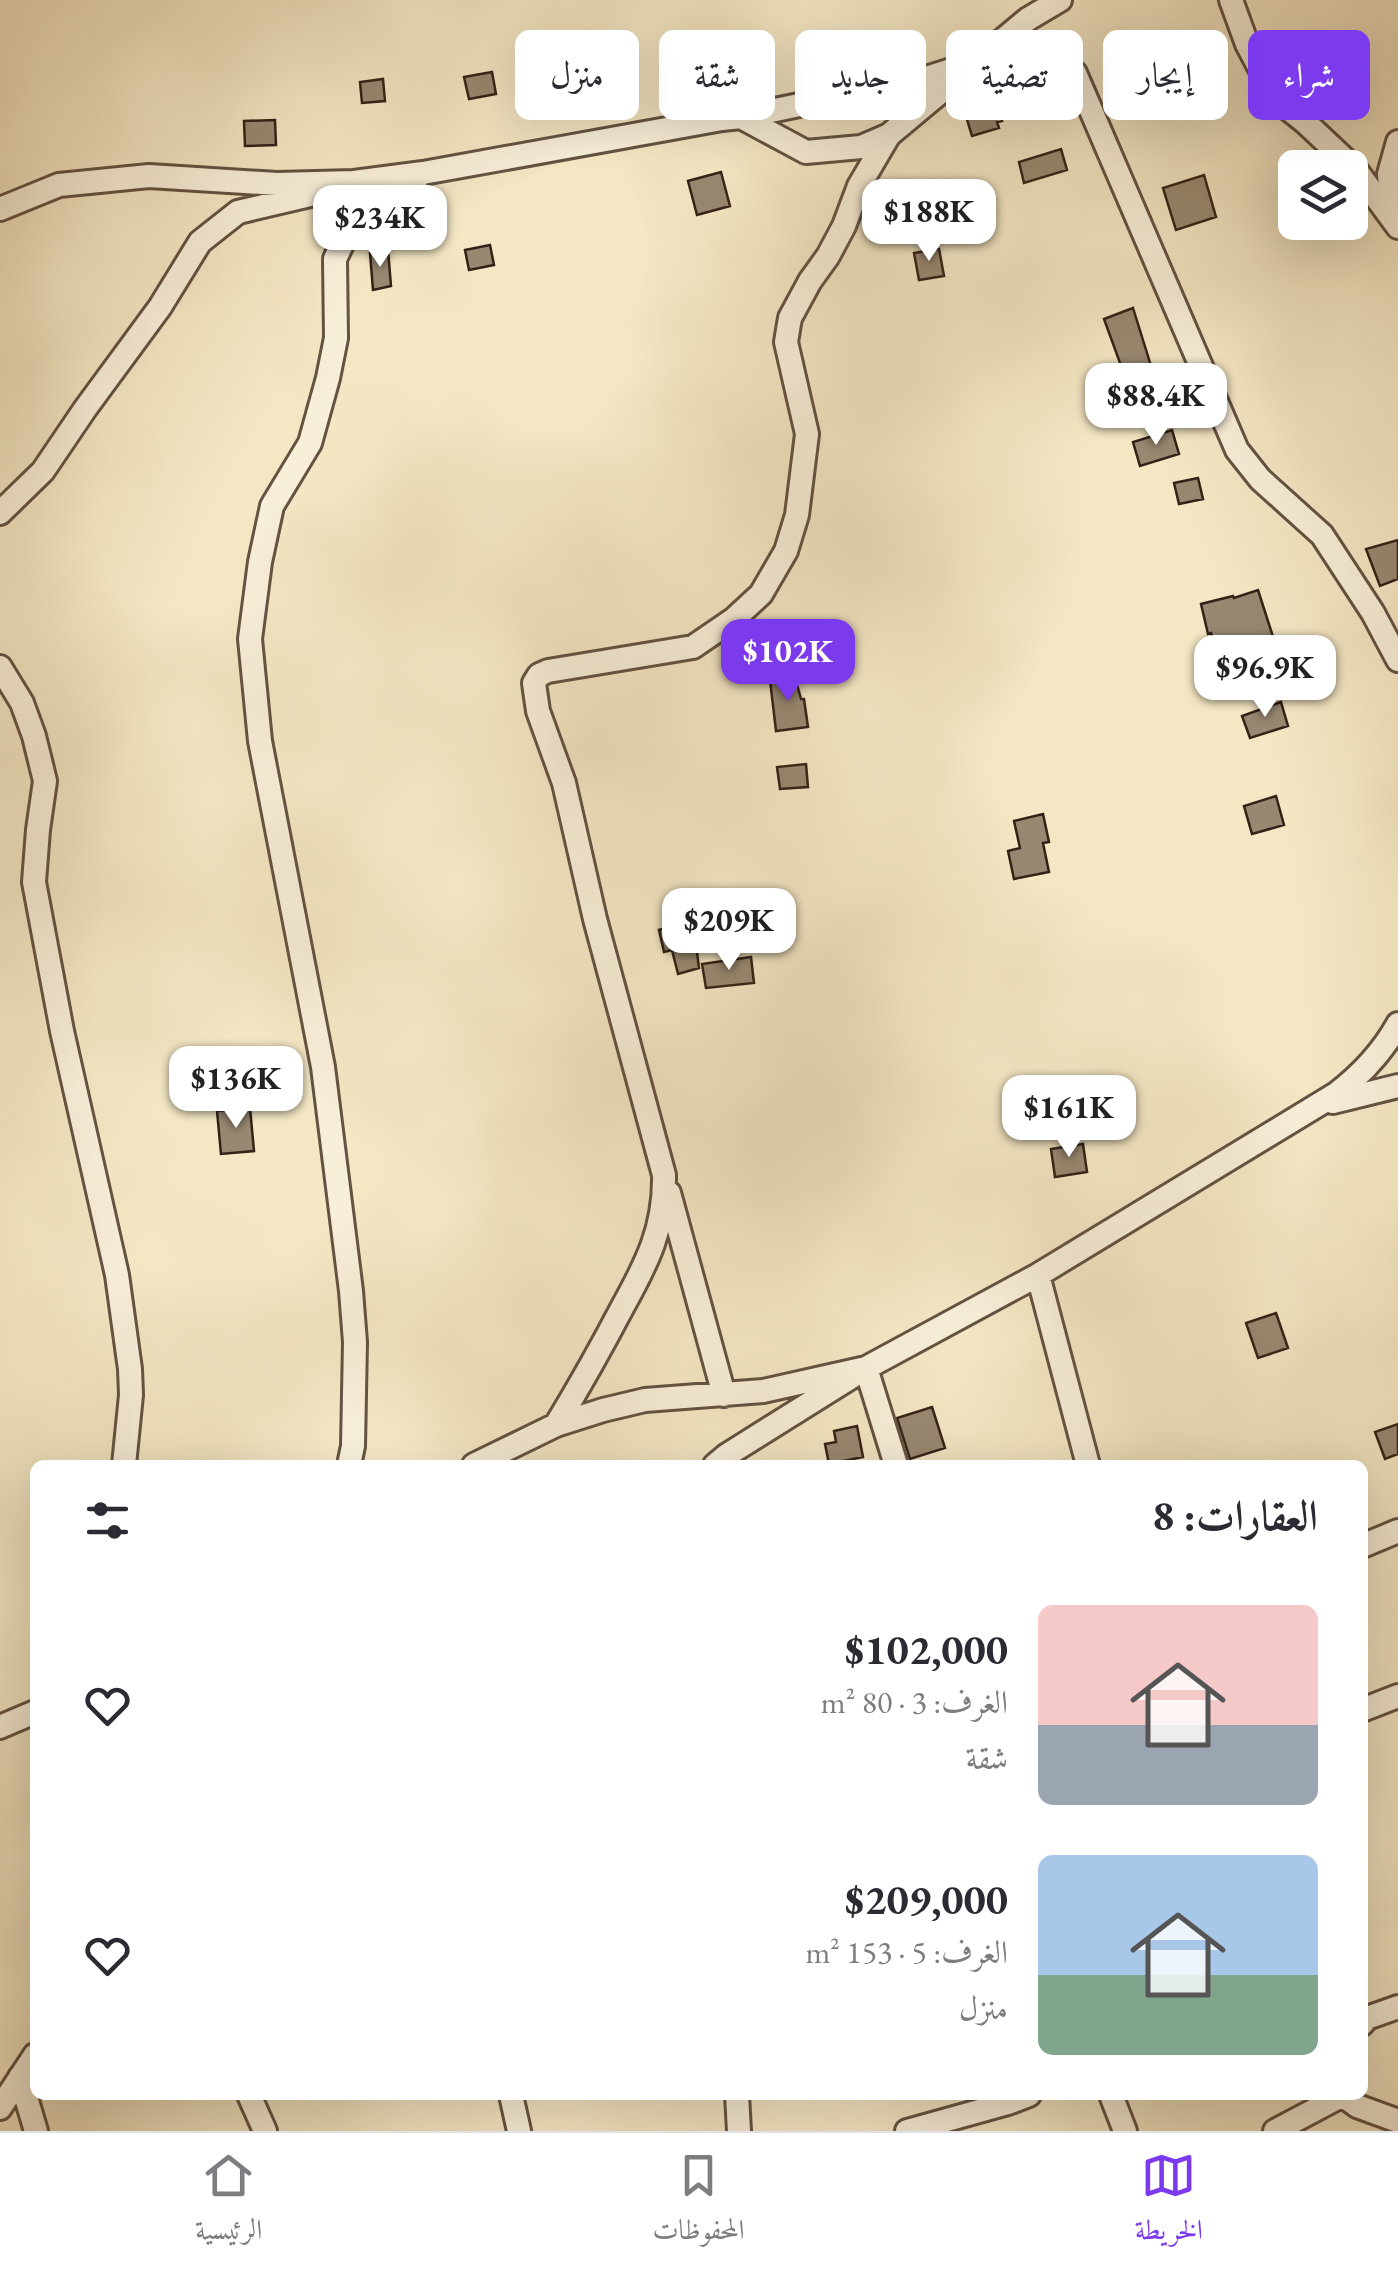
<!DOCTYPE html>
<html lang="ar">
<meta charset="utf-8">
<style>
body{margin:0;font-family:"EB Garamond",Amiri,serif;background:#f7f7f7;color:#2b2b33;direction:rtl;height:100vh;display:flex;flex-direction:column;font-size:38px;white-space:nowrap}
*{box-sizing:border-box;margin:0}
p{font-size:32px;color:#7c7c81}
.icon{flex:none;width:55px;height:55px;fill:none;stroke:currentColor;stroke-width:2;stroke-linecap:round;stroke-linejoin:round}
.map{position:relative;flex:1;overflow:hidden;direction:ltr}
.details{position:absolute;left:30px;top:1460px;width:1338px;height:640px;display:flex;flex-direction:column;background:#fff;border-radius:15px;box-shadow:0 10px 40px #0002;direction:rtl}
.details>*{flex:none}
.top-card{position:absolute;left:30px;top:30px;width:1340px;height:90px;direction:rtl;display:flex;gap:20px}
.controls{position:absolute;left:1278px;top:150px;display:grid;gap:20px}
.controls a{display:grid;place-items:center;width:90px;height:90px;border-radius:15px;background:#fff;box-shadow:0 10px 40px #0002;font-size:50px}
.price{position:absolute;translate:-50% -85px;padding:0 22px;border-radius:20px;background:#fff;color:#222;font-size:32px;line-height:65px;filter:drop-shadow(0 2px 5px #0008)}
.price::after{content:'';position:absolute;left:50%;top:60px;width:30px;height:22px;margin-left:-15px;background:inherit;clip-path:polygon(0 0,100% 0,50% 100%)}
.price.current{background:#7c3aed;color:#fff}
ul{padding:0;list-style:none}
li{display:flex;align-items:center;gap:30px;height:250px;padding:0 50px}
li span{display:grid;place-items:center;flex:none;width:280px;height:200px;border-radius:15px;color:#555}
li>.icon{margin-inline-start:auto}
span .icon{width:120px;height:120px;fill:#fffc;stroke-width:1}
li b{font-size:42px}
h2{display:flex;justify-content:space-between;align-items:center;height:120px;padding:0 50px;font-size:42px}
.chip{padding:0 35px;border-radius:15px;background:#fff;box-shadow:0 10px 40px #0002;font-size:35px;line-height:90px}
.chip.current{background:#7c3aed;color:#fff}
.tab-bar{display:flex;justify-content:space-around;align-items:center;height:140px;border-top:2px solid #e1e1e2;background:#fff;font-size:28px;color:#7c7c81}
.tab-bar a{display:grid;justify-items:center;gap:5px}
.tab-bar .current{color:#7c3aed}
.map>svg:first-child{display:block}
</style>
<div class="map">
<svg width="1398" height="2131" viewBox="0 0 1398 2131">
<rect width="100%" height="100%" fill="#f4e7c4"/>
<filter id="stains"><feTurbulence type="fractalNoise" baseFrequency=".002" numOctaves="4"/><feColorMatrix values="0 0 0 0 .2 0 0 0 0 .09 0 0 0 0 .02 0 0 0 .5 -.17"/></filter>
<radialGradient id="worn" r=".72"><stop offset=".6" stop-color="#630" stop-opacity="0"/><stop offset="1" stop-color="#630" stop-opacity=".3"/></radialGradient>
<!-- building -->
<path fill="#988871" stroke="#342117" stroke-width="2.5" d="M687 65 692 87 668 92 663 70Z
M492 72 496 94 469 99 464 77Z
M383 79 385 101 362 103 360 82Z
M997 106 1002 121 997 122 999 128 972 136 966 116Z
M275 120 276 145 245 146 244 121Z
M1061 149 1067 170 1024 183 1019 162Z
M721 172 730 206 697 215 688 181Z
M1204 175 1216 217 1176 230 1163 188Z
M490 245 494 265 469 270 465 250Z
M939 249 944 276 919 280 914 253Z
M388 250 391 286 373 290 370 253Z
M1133 308 1151 366 1124 374 1104 319Z
M1172 430 1179 454 1140 466 1133 442Z
M1198 478 1203 499 1179 504 1174 483Z
M1398 540V579L1380 586 1366 549Z
M1258 590 1275 643 1262 647 1266 663 1244 669 1241 660 1223 667 1211 633 1208 634 1201 604 1233 596 1234 598Z
M794 673 801 699H804L808 727 776 731 770 680Z
M1281 702 1288 726 1250 738 1242 716Z
M806 764 808 787 780 789 777 767Z
M1276 796 1284 825 1252 834 1244 806Z
M1043 814 1049 842 1043 843 1049 872 1014 879 1008 851 1020 848 1014 821Z
M673 926 678 947 696 944 699 968 678 974 672 950 664 952 659 930Z
M751 957 754 983 706 988 702 964Z
M250 1108 254 1151 221 1154 217 1111Z
M1083 1144 1087 1172 1055 1177 1051 1149Z
M1276 1313 1288 1348 1258 1358 1246 1323Z
M932 1407 945 1448 910 1459 897 1418Z
M1398 1424V1454L1385 1459 1375 1432Z
M857 1426 863 1457 829 1464 825 1444 836 1442 834 1431Z"/>
<g fill="none" stroke-linecap="round" stroke-linejoin="round">
<!-- minor casing -->
<g stroke="#645242" stroke-width="28">
<path id="minor" d="M1231 0 1247 44 1265 78 1281 103 1306 123 1356 170 1398 227
M741 117 920 80 976 62 1018 55 1047 59 1075 73 1237 450 1260 479 1322 535 1373 613 1398 660
M0 209 59 185 149 176 277 184 354 182 423 173 722 119 741 117 806 152 861 147 889 135 1028 19 1060 0
M1392 217 1389 174 1398 142
M0 513 43 471 85 409 160 307 200 242 238 212 327 191
M0 667 22 703 34 736 45 781 38 830 34 882 62 1031 117 1275 130 1369 131 1395 124 1465
M1333 1102 1398 1086
M669 1193 724 1395
M1038 1275 1088 1465
M556 1425C579 1387 601 1348 622 1308 647 1263 665 1228 664 1175L595 919 564 783 538 711 534 683 539 675 548 671 693 647 734 619 761 594 786 551 797 515 807 434 786 342 790 318 810 281 828 256 844 226 859 186 889 135
M349 1465 353 1446 355 1342 351 1291 323 1067 260 741 250 639 260 562 272 506 310 443 328 378 336 338 335 259 351 225 423 173
M474 1465 556 1425 603 1410 645 1400 763 1391 866 1368 896 1465
M715 1465 727 1455 866 1368 1038 1275 1336 1094C1362 1074 1382 1053 1398 1024
M1362 1546 1398 1531
M1362 1710 1398 1696
M0 1727 35 1712
M1362 2024 1367 2018 1398 2007
M20 2077 36 2131
M249 2095 265 2131
M511 2095 519 2131
M737 2095 739 2131
M1111 2095 1125 2131
M1342 2095 1357 2106 1398 2121
M0 2108 35 2055
M907 2131 1008 2103 1029 2095
M1275 2131 1343 2095"/>
</g>
<!-- minor -->
<use href="#minor" stroke="#f8efd9" stroke-width="22"/>
</g>
<rect width="100%" height="100%" filter="url(#stains)"/>
<rect width="100%" height="100%" fill="url(#worn)"/>
</svg>
<div class="controls">
<a><svg class="icon" aria-label="layers" viewBox="0 0 24 24"><path d="M12 4l9 5-9 5-9-5zM3 14l9 5 9-5"/></svg></a>
</div>
<b class="price" style="left:929px;top:264px">$188K</b>
<b class="price" style="left:380px;top:270px">$234K</b>
<b class="price" style="left:1156px;top:448px">$88.4K</b>
<b class="price current" style="left:788px;top:704px">$102K</b>
<b class="price" style="left:1265px;top:720px">$96.9K</b>
<b class="price" style="left:729px;top:973px">$209K</b>
<b class="price" style="left:236px;top:1131px">$136K</b>
<b class="price" style="left:1069px;top:1160px">$161K</b>
<div class="top-card">
<a class="chip current">شراء</a>
<a class="chip">إيجار</a>
<a class="chip">تصفية</a>
<a class="chip">جديد</a>
<a class="chip">شقة</a>
<a class="chip">منزل</a>
</div>
<section class="details">
<h2>العقارات: 8<svg class="icon" aria-label="filters" viewBox="0 0 24 24"><path d="M4 7h16M4 17h16"/><circle cx="9" cy="7" r="2"/><circle cx="15" cy="17" r="2"/></svg></h2>
<ul>
<li><span style="background:linear-gradient(#f6c9c9 60%,#9aa5b1 0)"><svg class="icon" aria-label="home" viewBox="0 0 24 24"><path d="M3 11l9-7 9 7M6 9v11h12V9"/></svg></span><div><b>$102,000</b><p>الغرف: 3 · 80 m²</p><p>شقة</p></div><svg class="icon" aria-label="heart" viewBox="0 0 24 24"><path d="M12 20l-8-8c-3-5 5-10 8-4 3-6 11-1 8 4z"/></svg></li>
<li><span style="background:linear-gradient(#a9c7e8 60%,#7fa58c 0)"><svg class="icon" aria-label="home" viewBox="0 0 24 24"><path d="M3 11l9-7 9 7M6 9v11h12V9"/></svg></span><div><b>$209,000</b><p>الغرف: 5 · 153 m²</p><p>منزل</p></div><svg class="icon" aria-label="heart" viewBox="0 0 24 24"><path d="M12 20l-8-8c-3-5 5-10 8-4 3-6 11-1 8 4z"/></svg></li>
</ul>
</section>
</div>
<nav class="tab-bar">
<a class="current"><svg class="icon" aria-label="map" viewBox="0 0 24 24"><path d="M3 6l6-2 6 2 6-2v14l-6 2-6-2-6 2zM9 4v14M15 6v14"/></svg>الخريطة</a>
<a><svg class="icon" aria-label="saved" viewBox="0 0 24 24"><path d="M7 4h10v16l-5-4-5 4z"/></svg>المحفوظات</a>
<a><svg class="icon" aria-label="home" viewBox="0 0 24 24"><path d="M3 11l9-7 9 7M6 9v11h12V9"/></svg>الرئيسية</a>
</nav>
